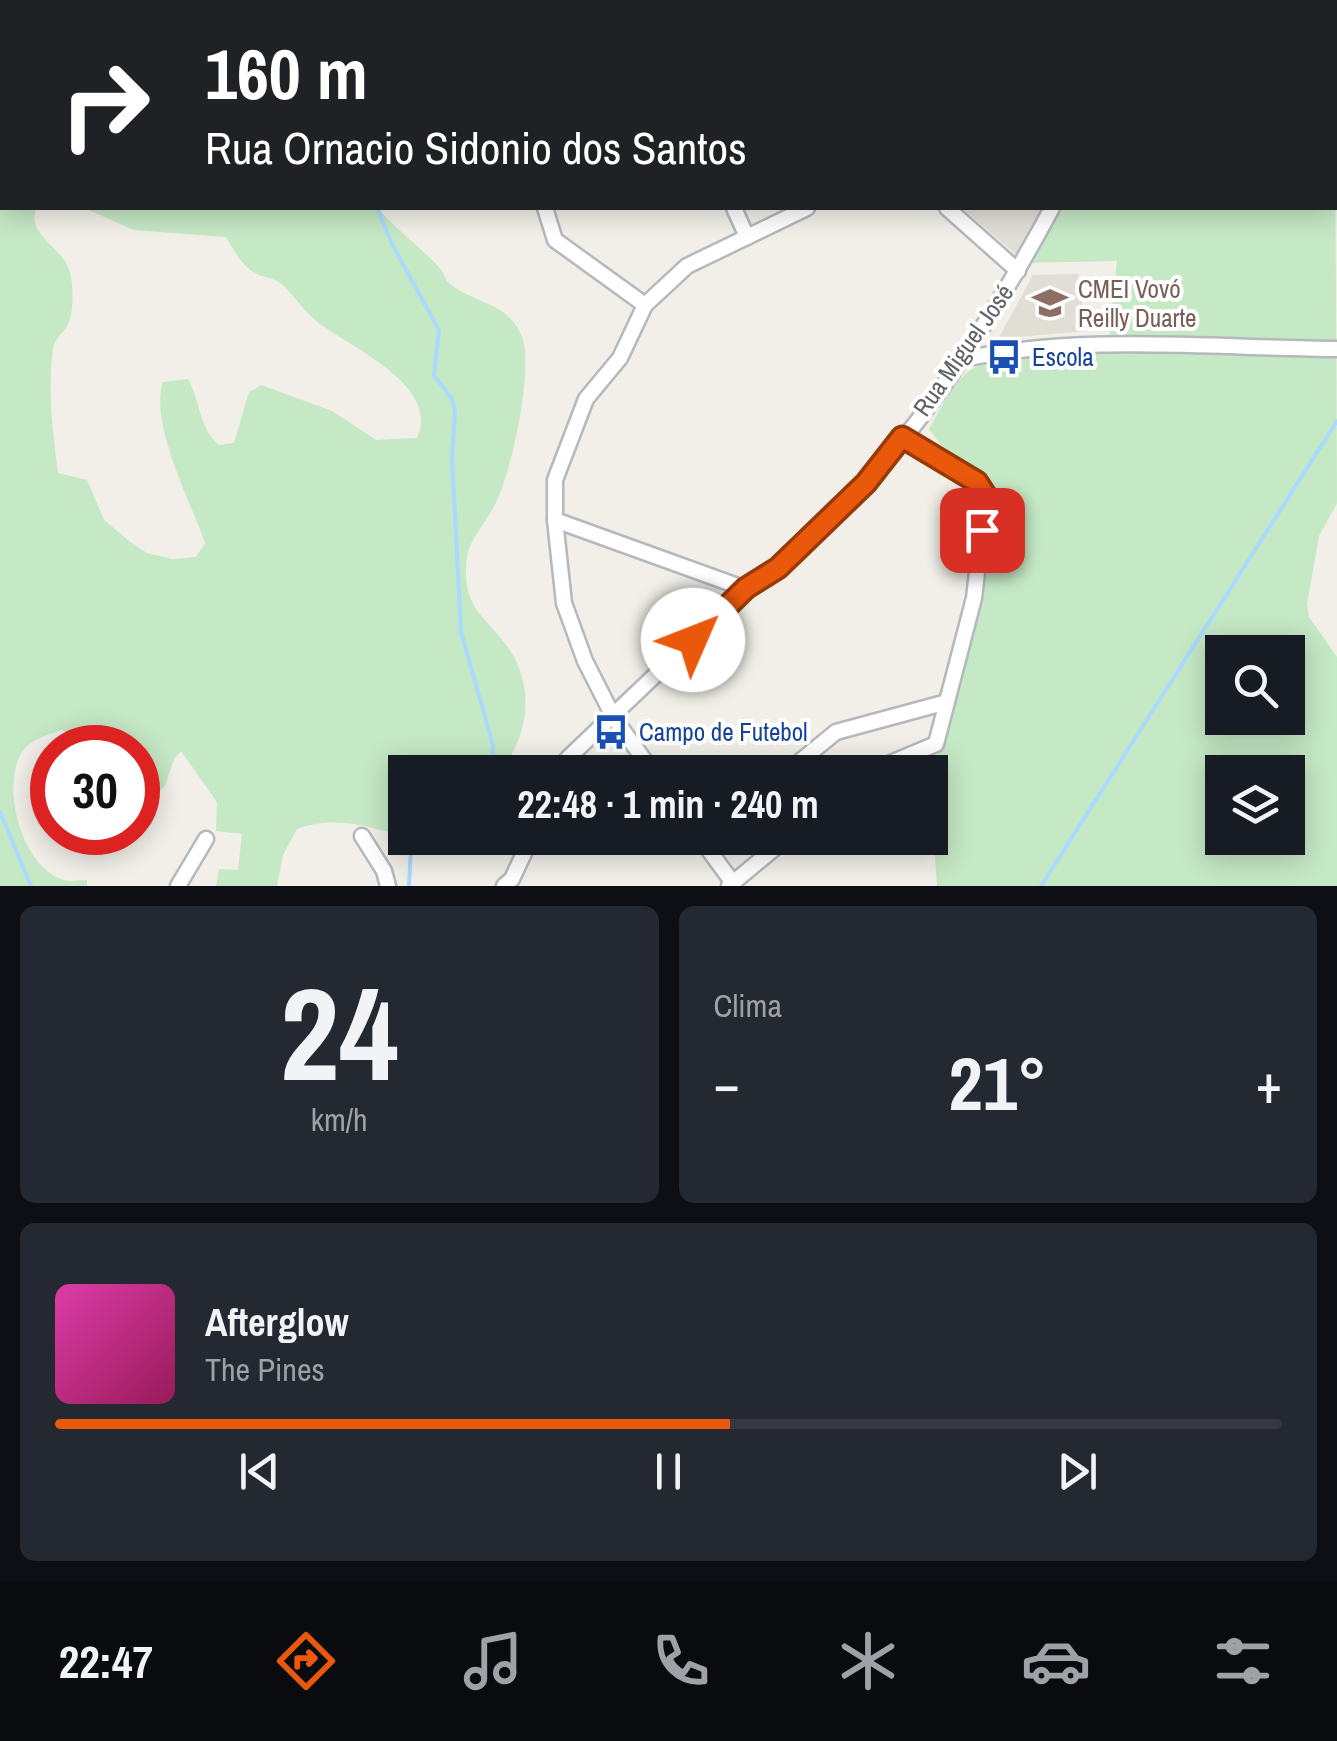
<!DOCTYPE html>
<html lang="pt">
<meta charset="utf-8">
<style>
body{margin:0;font-family:"Archivo Narrow",sans-serif;background:#242831;color:#f1f3f6;height:100vh;display:flex;flex-direction:column;font-size:38px;white-space:nowrap}
*{box-sizing:border-box;margin:0}
p{font-size:32px;color:#9ea1a6}
.icon{flex:none;width:55px;height:55px;fill:none;stroke:currentColor;stroke-width:2;stroke-linecap:round;stroke-linejoin:round}
.map{position:relative;height:886px;overflow:hidden}
.side{display:flex;flex-direction:column;gap:20px;padding:20px;background:#0d0f14;flex:1}
.side>*{flex:none}
.banner{position:absolute;left:0px;top:0px;width:1338px;height:210px;box-shadow:0 5px 25px #0003;background:#202124;color:#fff;overflow:hidden}
.controls{position:absolute;left:1205px;top:635px;display:grid;gap:20px}
.controls a{display:grid;place-items:center;width:100px;height:100px;border-radius:0px;background:#171b24;box-shadow:0 5px 25px #0003;font-size:50px}
.speed{position:absolute;left:30px;top:725px;display:flex;gap:20px;font-size:50px;font-weight:700;text-align:center}
.speed>*{display:grid;place-content:center;width:130px;height:130px;border-radius:50%;background:#171b24;box-shadow:0 5px 25px #0003;line-height:1}
.speed .limit{border:15px solid #d22;background:#fff;color:#111}
.pin{position:absolute;display:grid;place-items:center;width:85px;height:85px;color:#fff;margin:-42px;border-radius:20px;box-shadow:0 5px 15px #0006}
.me{position:absolute;width:110px;margin:-55px;rotate:46deg;stroke-linejoin:round;filter:drop-shadow(0 0 8px #0008)}
.turn{display:flex;align-items:center;gap:35px;height:210px;padding:0 40px;font-size:45px}
.turn .icon{width:130px;height:130px;stroke-width:2.5}
.turn b{display:block;font-size:70px;line-height:85px}
.big{font-size:75px;font-weight:700;line-height:1.1}
.side .widget{flex:1;display:flex;flex-direction:column;justify-content:center;gap:15px;min-width:0;padding:0 35px;border-radius:15px;background:#242831}
.side .dial{align-items:center;gap:0}
.dial b{font-size:130px;line-height:1}
.song{display:flex;align-items:center;gap:30px}
.cover{width:120px;height:120px;border-radius:15px;background:linear-gradient(135deg,hsl(320 70% 55%),hsl(330 70% 35%))}
.played{height:10px;border-radius:5px;background:linear-gradient(90deg,#ea580c 55%,#363941 55%)}
.keys{display:flex;justify-content:space-around;direction:ltr}
.heat{display:flex;justify-content:space-between;align-items:center;font-size:55px;direction:ltr}
.side .tiles{flex:1;display:grid;gap:20px;grid-template-columns:1fr 1fr}
.widget:last-child{grid-column:span 2}
.trip{position:absolute;left:388px;top:755px;width:560px;height:100px;border-radius:0px;background:#171b24;box-shadow:0 5px 25px #0003;font-weight:700;line-height:100px;text-align:center}
.tab-bar{display:flex;height:160px;justify-content:space-around;align-items:center;background:#090b0e;color:#9ea1a6}
.tab-bar .icon{width:70px;height:70px}
.tab-bar .active{color:#ea580c}
.tab-bar b{font-size:45px;color:#f1f3f6}
.map>svg:first-child{display:block}
.education{fill:#e1ded6}
.green{fill:#c5e8c5;fill-rule:evenodd}
.lines{fill:none;stroke-linecap:round;stroke-linejoin:round}
.stream{stroke:#aadaff;stroke-width:4}
.minor-casing{stroke:#b5b8bc;stroke-width:19}
.minor{stroke:#fff;stroke-width:14}
.route-casing{stroke:#983908;stroke-width:25}
.route{stroke:#ea580c;stroke-width:18}
.labels{text-anchor:middle;dominant-baseline:central;stroke-width:8;stroke-linejoin:round;paint-order:stroke}
.education-label{font-size:25px;fill:#785e54;stroke:#fff;text-anchor:start}
.street-label{font-size:25px;fill:#5f6368;stroke:#fff}
.transit-label{font-size:25px;fill:#164399;stroke:#fff;text-anchor:start}
</style>
<div class="map">
<svg width="1337" height="886" viewBox="0 0 1337 886">
<rect width="100%" height="100%" fill="#f1efe8"/>
<g class="education">
<polygon points="962,208 1046,208 1020,258"/>
<polygon points="1078,274 1085,331 998,339 1033,275"/>
</g>
<g class="green">
<path d="M 0,0 L 271,2 L 2,2 L 2,208 L 36,208 C 26,242 70,243 72,285 C 73,296 73,314 68,324 C 64,333 54,338 53,349 C 47,389 53,433 58,473 L 87,480 L 104,520 L 129,541 L 147,553 L 172,559 L 196,557 L 205,543 C 191,502 149,422 163,382 L 188,379 C 201,402 198,427 219,445 L 234,443 L 249,392 L 261,385 L 332,411 L 376,440 L 417,438 C 442,384 346,346 315,320 C 301,309 292,290 277,281 C 270,277 262,277 255,273 C 241,265 234,250 226,237 L 134,230 L 84,208 L 378,208 C 396,230 418,245 438,266 C 443,271 445,280 450,284 C 475,304 509,302 522,337 C 534,368 511,478 493,508 C 481,530 466,542 466,568 C 465,610 485,616 507,646 C 536,686 529,735 500,772 L 405,772 L 405,833 L 399,835 C 363,825 333,816 297,829 L 283,855 L 277,886 L 216,886 L 219,869 L 238,870 L 242,834 L 216,831 L 217,802 L 181,751 L 174,759 L 165,786 L 138,808 L 138,748 L 94,747 L 62,730 C 49,734 30,740 22,752 C 0,787 22,868 64,880 C 70,882 80,880 87,880 L 87,886 L 0,886 Z"/>
<path d="M 1335,101 L 1337,503 L 1319,536 L 1307,604 L 1309,617 L 1337,657 L 1337,886 L 937,886 L 930,783 L 993,544 L 995,509 L 988,477 L 941,445 L 929,429 C 939,413 949,389 963,376 C 991,349 1071,352 1108,351 L 1117,261 L 1018,263 L 1053,208 L 1335,208 ZM 1222,652 L 1288,652 L 1288,718 L 1222,718 ZM 1222,772 L 1288,772 L 1288,838 L 1222,838 Z"/>
</g>
<g class="lines">
<g class="stream">
<polyline points="294,0 294,2"/>
<polyline points="377,208 393,246 439,330 434,375 452,399 455,411 452,457 461,632 493,745 491,772"/>
<polyline points="0,812 31,886"/>
<polyline points="409,886 411,847 417,838"/>
<polyline points="1041,886 1337,421"/>
</g>
<defs>
<g id="minor">
<polyline points="385,0 386,2"/>
<polyline points="694,0 694,2"/>
<polyline points="545,208 555,240 645,305"/>
<polyline points="734,208 747,237"/>
<polyline points="947,208 1018,271"/>
<path d="M 964,359 C 1082,334 1216,348 1337,349"/>
<polyline points="555,520 746,589"/>
<path d="M 558,772 L 568,758 L 746,589 C 873,509 982,338 1052,208"/>
<polyline points="653,772 614,718 585,661 564,603 555,520 555,480 586,399 620,358 645,305 687,266 807,208"/>
<polyline points="787,772 836,732 947,702"/>
<polyline points="869,772 936,744 974,598 986,496 977,482 902,437"/>
<polyline points="362,836 384,871 388,886"/>
<polyline points="700,838 733,883"/>
<polyline points="178,886 206,839"/>
<polyline points="504,886 512,879 531,838"/>
<polyline points="729,886 787,838"/>
</g>
</defs>
<use href="#minor" class="minor-casing"/>
<use href="#minor" class="minor"/>
</g>
<g class="lines">
<defs>
<polyline id="route" points="693,640 746,588 778,568 866,483 902,437 977,482 986,496 982,530"/>
</defs>
<use href="#route" class="route-casing"/>
<use href="#route" class="route"/>
</g>
<defs>
<symbol id="school-bare" viewBox="-9 -9 18 18"><path d="M0-5L7-2L0 1L-7-2ZM-4 1L0 2.5L4 1V4Q0 6-4 4Z" fill="#8d6e63" stroke="#fff" stroke-width="2.5" paint-order="stroke"/></symbol>
<symbol id="bus-bare" viewBox="-9 -9 18 18"><path d="M-5-6H5V4H4V6H2V4H-2V6H-4V4H-5ZM-3.5-4V0h7V-4ZM-3.5 1.2v1.5H-2V1.2ZM2 1.2v1.5H3.5V1.2Z" fill="#1a4fb4" stroke="#fff" stroke-width="2.5" paint-order="stroke"/></symbol>
</defs>
<g fill-rule="evenodd">
<use href="#school-bare" x="1025" y="278" width="50" height="50"/>
<use href="#bus-bare" x="979" y="332" width="50" height="50"/>
<use href="#bus-bare" x="586" y="707" width="50" height="50"/>
</g>
<g class="labels">
<g class="education-label">
<text x="1078" y="289">CMEI Vovó<tspan x="1078" dy="29">Reilly Duarte</tspan></text>
</g>
<g class="street-label">
<text transform="translate(963 350) rotate(-55)">Rua Miguel José</text>
</g>
<g class="transit-label">
<text x="1032" y="357">Escola</text>
<text x="639" y="732">Campo de Futebol</text>
</g>
</g>
</svg>
<div class="controls">
<a><svg class="icon" aria-label="search" viewBox="0 0 24 24"><circle cx="10" cy="10" r="6"/><path d="M15 15l6 6"/></svg></a>
<a><svg class="icon" aria-label="layers" viewBox="0 0 24 24"><path d="M12 4l9 5-9 5-9-5zM3 14l9 5 9-5"/></svg></a>
</div>
<div class="speed"><div class="limit">30</div></div>
<div class="pin" style="left:982px;top:530px;background:#d93025"><svg class="icon" aria-label="arrive" viewBox="0 0 24 24"><path d="M6 21V4h12l-3 4 3 4H6"/></svg></div>
<svg class="me" style="left:693px;top:640px" viewBox="-20 -20 40 40"><circle r="19" fill="#fff"/><path d="M0-13L10 11 0 6-10 11z" fill="#ea580c"/></svg>
<div class="trip">22:48 · 1 min · 240 m</div>
<div class="banner">
<div class="turn"><svg class="icon" aria-label="right" viewBox="0 0 24 24"><path d="M7 20v-9h11M14 6l5 5-5 5"/></svg><div><b>160 m</b>Rua Ornacio Sidonio dos Santos</div></div>
</div>
</div>
<section class="side">
<div class="tiles">
<div class="widget dial"><b>24</b><p>km/h</p></div>
<div class="widget"><p>Clima</p>
<div class="heat"><a>−</a><b class="big">21°</b><a>+</a></div>
</div>
<div class="widget">
<div class="song"><i class="cover"></i><div><b>Afterglow</b><p>The Pines</p></div></div>
<div class="played"></div>
<div class="keys"><svg class="icon" aria-label="previous" viewBox="0 0 24 24"><path d="M18 5L8 12l10 7zM5 5v14"/></svg><svg class="icon" aria-label="pause" viewBox="0 0 24 24"><path d="M8 5v14M16 5v14"/></svg><svg class="icon" aria-label="next" viewBox="0 0 24 24"><path d="M6 5l10 7-10 7zM19 5v14"/></svg></div>
</div>
</div>
</section>
<nav class="tab-bar">
<b>22:47</b>
<svg class="icon active" aria-label="directions" viewBox="0 0 24 24"><path d="M12 3l9 9-9 9-9-9zM9 14v-3h6M13 9l2 2-2 2"/></svg>
<svg class="icon" aria-label="music" viewBox="0 0 24 24"><path d="M9 18V5l10-2v13"/><circle cx="6" cy="18" r="3"/><circle cx="16" cy="16" r="3"/></svg>
<svg class="icon" aria-label="phone" viewBox="0 0 24 24"><path d="M5 4h4l2 5-3 2q2 4 5 5l2-3 5 2v4C11 20 4 13 5 4z"/></svg>
<svg class="icon" aria-label="climate" viewBox="0 0 24 24"><path d="M12 3v18M4 7l16 10M4 17L20 7"/></svg>
<svg class="icon" aria-label="car" viewBox="0 0 24 24"><path d="M5 17H2v-5l4-1 3-4h7l3 4 3 1v5h-3M9 17h6M6 11h13"/><circle cx="7" cy="17" r="2"/><circle cx="17" cy="17" r="2"/></svg>
<svg class="icon" aria-label="filters" viewBox="0 0 24 24"><path d="M4 7h16M4 17h16"/><circle cx="9" cy="7" r="2"/><circle cx="15" cy="17" r="2"/></svg>
</nav>
